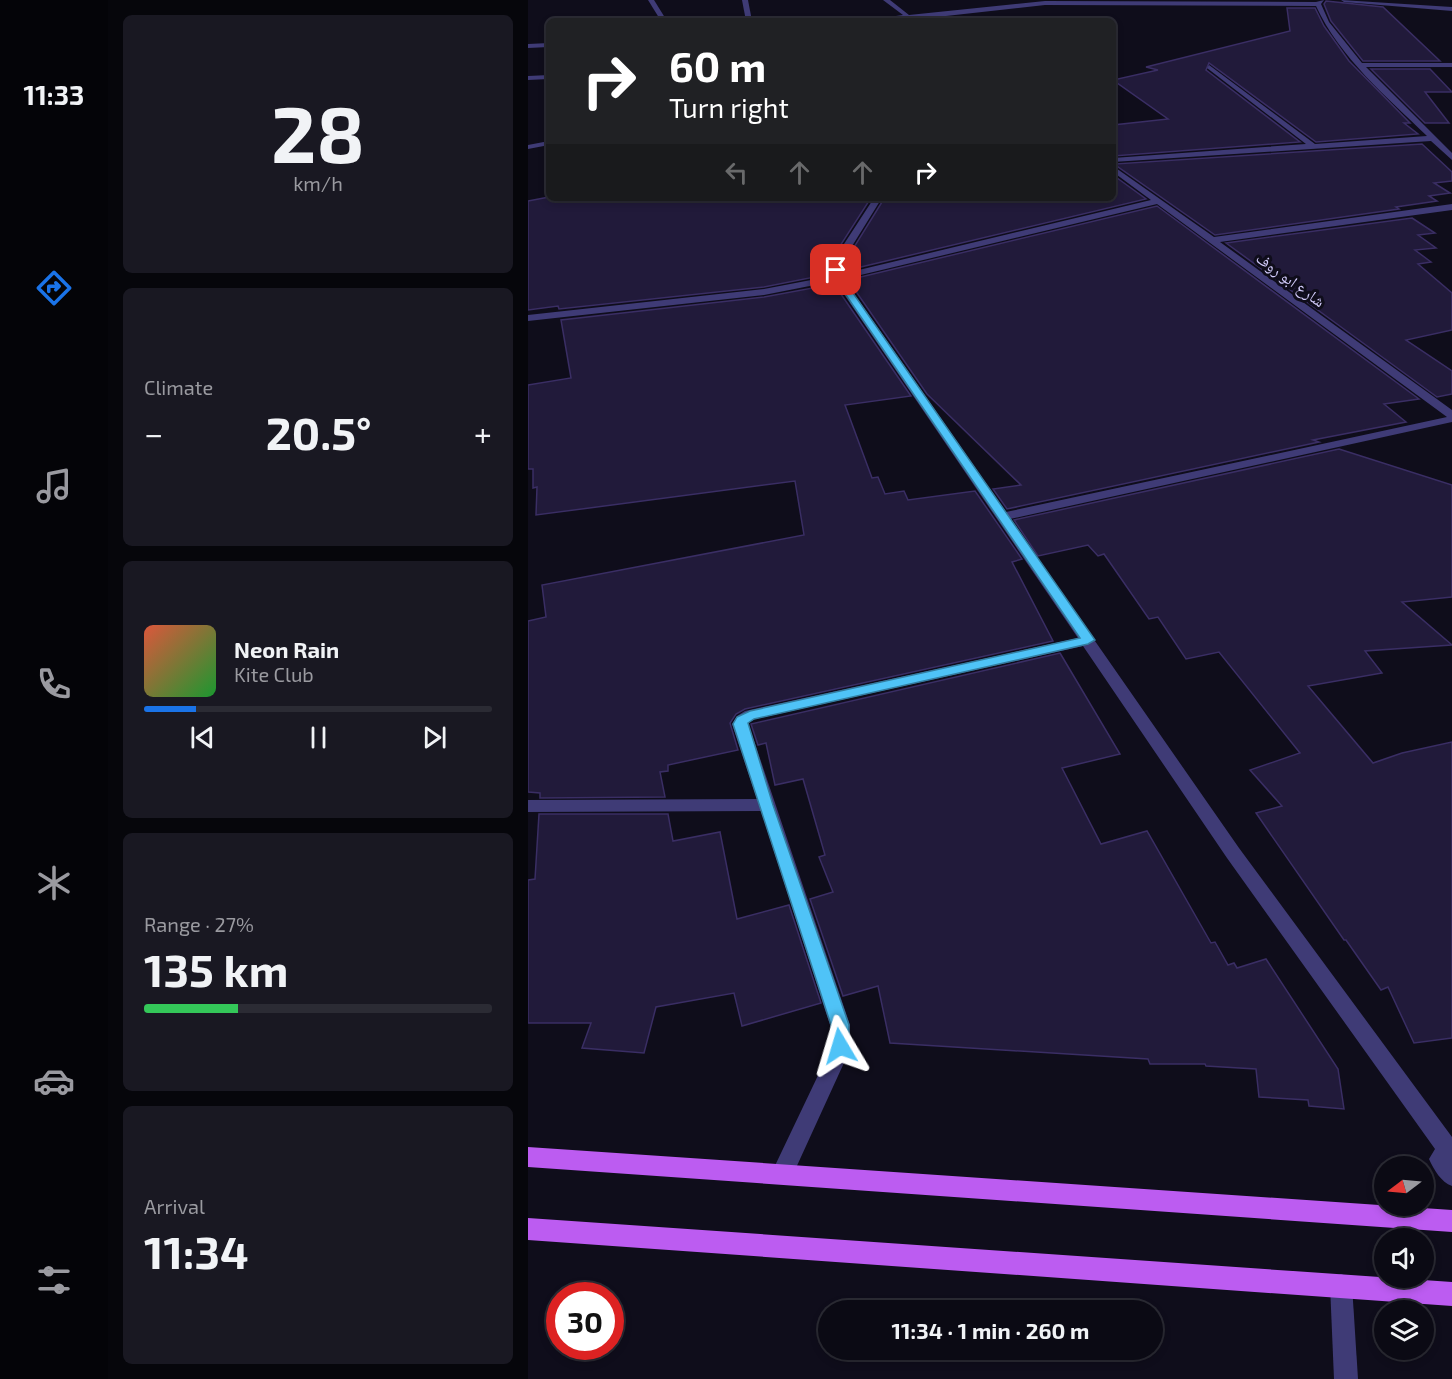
<!DOCTYPE html>
<meta charset="utf-8">
<style>
body{margin:0;font-family:"Exo 2","Noto Naskh Arabic",sans-serif;background:#191822;color:#f1f3f6;height:100vh;display:flex;flex-direction:column;font-size:22px;white-space:nowrap}
*{box-sizing:border-box;margin:0}
p{font-size:20px;color:#9a9aa0}
.icon{flex:none;width:33px;height:33px;fill:none;stroke:currentColor;stroke-width:2;stroke-linecap:round;stroke-linejoin:round}
.map{position:relative;flex:1;overflow:hidden}
.details{display:flex;flex-direction:column;gap:15px;padding:15px;background:#06060b;width:420px}
.details>*{flex:none}
.banner{position:absolute;left:18px;top:18px;width:570px;height:183px;border-radius:9px;box-shadow:0 3px 9px #0003,0 0 0 2px #2b2b34;background:#202124;color:#fff;overflow:hidden}
.needle{width:39px;rotate:254deg}
.controls{position:absolute;left:846px;top:1156px;display:grid;gap:12px}
.controls a{display:grid;place-items:center;width:60px;height:60px;border-radius:50%;background:#0b0a14;box-shadow:0 3px 9px #0003,0 0 0 2px #2b2b34;font-size:30px}
.speed{position:absolute;left:18px;top:1282px;display:flex;gap:12px;font-size:30px;font-weight:700;text-align:center}
.speed>*{display:grid;place-content:center;width:78px;height:78px;border-radius:50%;background:#0b0a14;box-shadow:0 3px 9px #0003,0 0 0 2px #2b2b34;line-height:1}
.speed .limit{border:9px solid #d22;background:#fff;color:#111}
.pin{position:absolute;display:grid;place-items:center;width:51px;height:51px;color:#fff;margin:-26px;border-radius:12px;box-shadow:0 3px 9px #0006}
.me{position:absolute;width:66px;margin:-33px;rotate:353deg;stroke-linejoin:round;filter:drop-shadow(0 0 4px #0008)}
.turn{display:flex;align-items:center;gap:21px;height:126px;padding:0 24px;font-size:27px}
.turn .icon{width:78px;height:78px;stroke-width:2.5}
.turn b{display:block;font-size:42px;line-height:51px}
.lanes{display:flex;align-items:center;height:57px;padding:0 24px;background:#0003;justify-content:center;gap:30px;direction:ltr}
.lanes .off{opacity:.35}
.big{font-size:45px;font-weight:700;line-height:1.1}
.details .tile{flex:1;display:flex;flex-direction:column;justify-content:center;gap:9px;min-width:0;padding:0 21px;border-radius:9px;background:#191822}
.details .dial{align-items:center;gap:0}
.dial b{font-size:78px;line-height:1}
.song{display:flex;align-items:center;gap:18px}
.cover{width:72px;height:72px;border-radius:9px;background:linear-gradient(135deg,hsl(10 70% 55%),hsl(130 70% 35%))}
.played{height:6px;border-radius:3px;background:linear-gradient(90deg,#1a73e8 15%,#2b2b34 15%)}
.keys{display:flex;justify-content:space-around;direction:ltr}
.heat{display:flex;justify-content:space-between;align-items:center;font-size:33px;direction:ltr}
.charge{height:9px;border-radius:4px;background:linear-gradient(90deg,#34c759 27%,#2b2b34 0)}
.trip{position:absolute;left:290px;top:1300px;width:345px;height:60px;border-radius:30px;background:#0b0a14;box-shadow:0 3px 9px #0003,0 0 0 2px #2b2b34;font-weight:700;line-height:60px;text-align:center}
main{display:flex;flex:1;min-height:0}
.dock{display:flex;flex-direction:column;width:108px;justify-content:space-around;align-items:center;background:#040408;color:#9a9aa0}
.dock .icon{width:42px;height:42px}
.dock .on{color:#1a73e8}
.dock b{font-size:27px;color:#f1f3f6}
.map>svg:first-child{display:block}
.building{fill:#211a3a;stroke:#3a2e64;stroke-width:1.5}
.lines{fill:none;stroke-linecap:round;stroke-linejoin:round}
.minor{fill:#3f3b76;fill-rule:evenodd}
.major{fill:#bc5cf1;fill-rule:evenodd}
.route{fill:#4fc3f7;stroke:#337fa1;stroke-width:1.5}
.labels{text-anchor:middle;dominant-baseline:central;stroke-width:6;stroke-linejoin:round;paint-order:stroke}
.far-street-label{font-size:16px;fill:#d2cbfb;stroke:#0f0d1b}
</style>
<main>
<nav class="dock">
<b>11:33</b>
<svg class="icon on" aria-label="directions" viewBox="0 0 24 24"><path d="M12 3l9 9-9 9-9-9zM9 14v-3h6M13 9l2 2-2 2"/></svg>
<svg class="icon" aria-label="music" viewBox="0 0 24 24"><path d="M9 18V5l10-2v13"/><circle cx="6" cy="18" r="3"/><circle cx="16" cy="16" r="3"/></svg>
<svg class="icon" aria-label="phone" viewBox="0 0 24 24"><path d="M5 4h4l2 5-3 2q2 4 5 5l2-3 5 2v4C11 20 4 13 5 4z"/></svg>
<svg class="icon" aria-label="climate" viewBox="0 0 24 24"><path d="M12 3v18M4 7l16 10M4 17L20 7"/></svg>
<svg class="icon" aria-label="car" viewBox="0 0 24 24"><path d="M5 17H2v-5l4-1 3-4h7l3 4 3 1v5h-3M9 17h6M6 11h13"/><circle cx="7" cy="17" r="2"/><circle cx="17" cy="17" r="2"/></svg>
<svg class="icon" aria-label="filters" viewBox="0 0 24 24"><path d="M4 7h16M4 17h16"/><circle cx="9" cy="7" r="2"/><circle cx="15" cy="17" r="2"/></svg>
</nav>
<section class="details">
<div class="tile dial"><b>28</b><p>km/h</p></div>
<div class="tile"><p>Climate</p>
<div class="heat"><a>−</a><b class="big">20.5°</b><a>+</a></div>
</div>
<div class="tile">
<div class="song"><i class="cover"></i><div><b>Neon Rain</b><p>Kite Club</p></div></div>
<div class="played"></div>
<div class="keys"><svg class="icon" aria-label="previous" viewBox="0 0 24 24"><path d="M18 5L8 12l10 7zM5 5v14"/></svg><svg class="icon" aria-label="pause" viewBox="0 0 24 24"><path d="M8 5v14M16 5v14"/></svg><svg class="icon" aria-label="next" viewBox="0 0 24 24"><path d="M6 5l10 7-10 7zM19 5v14"/></svg></div>
</div>
<div class="tile"><p>Range · 27%</p><b class="big">135 km</b><div class="charge"></div></div>
<div class="tile"><p>Arrival</p><b class="big">11:34</b></div>
</section>
<div class="map">
<svg width="924" height="1379" viewBox="0 0 924 1379">
<rect width="100%" height="100%" fill="#0f0d1b"/>
<g class="building">
<polygon points="798,1 855,7 912,61 835,61 803,21 796,4"/>
<polygon points="759,8 787,8 796,26 821,61 882,123 876,123 890,134 788,142 681,63 678,70 772,142 585,156 585,125 640,119 585,80 630,70 618,67 762,31"/>
<polygon points="843,69 902,69 924,92 897,92 921,123 897,123"/>
<polygon points="894,144 924,172 924,181 906,183 922,193 901,196 909,201 868,207 871,209 687,235 586,164"/>
<polygon points="585,175 618,199 316,271 315,265 354,202 353,198 585,198"/>
<polygon points="21,197 340,198 341,201 301,263 302,274 236,287 31,309 30,306 0,310 0,201"/>
<polygon points="629,206 891,399 856,404 878,422 785,440 791,442 479,509 465,489 493,485 399,394 320,280"/>
<polygon points="884,218 907,233 890,235 908,248 887,250 903,262 890,264 924,293 924,330 878,340 924,371 924,394 909,397 698,243"/>
<polygon points="306,284 383,396 317,405 344,478 350,477 357,494 376,491 380,500 447,491 494,559 484,562 525,641 217,709 208,714 202,723 210,750 140,765 140,771 132,772 137,797 12,798 12,793 0,792 0,621 18,617 14,585 276,535 267,481 8,515 9,487 5,488 5,469 0,469 0,385 43,378 33,320 236,297"/>
<polygon points="811,449 924,485 924,597 874,602 924,645 837,651 854,673 780,686 845,763 874,753 924,742 924,1038 886,1043 860,987 853,990 818,940 816,940 728,813 754,806 722,770 772,753 691,652 658,659 630,617 621,619 576,554 570,556 560,545 510,556 486,520"/>
<polygon points="532,653 592,754 534,768 573,844 619,831 683,943 687,942 700,965 706,963 709,968 738,959 810,1069 816,1109 781,1106 780,1100 731,1097 728,1069 678,1066 677,1064 622,1064 620,1059 362,1043 350,986 315,996 282,899 305,892 291,857 297,855 275,779 247,785 238,743 230,745 223,724"/>
<polygon points="11,814 140,814 145,841 192,832 209,919 261,905 293,1003 214,1026 206,993 128,1007 116,1053 54,1048 63,1023 0,1023 0,880 7,879"/>
</g>
<g class="lines">
<g class="minor">
<polygon points="120,0 126,0 139,21 133,21"/>
<polygon points="214,0 220,0 224,21 218,21"/>
<path d="M 355,0 L 362,0 L 381,15 L 517,1 L 788,2 L 796,0 L 793,4 L 801,22 L 834,63 L 924,63 L 924,67 L 838,67 L 924,153 L 924,160 L 903,141 L 585,162 L 585,158 L 778,144 L 679,68 L 681,65 L 787,144 L 899,136 C 859,97 812,58 788,6 L 517,5 L 382,20 L 332,21 L 375,15 Z"/>
<polygon points="813,0 924,7 924,11 816,2"/>
<polygon points="21,43 21,47 0,48 0,44"/>
<polygon points="21,75 21,79 0,80 0,76"/>
<polygon points="21,141 21,145 0,149 0,145"/>
<path d="M 585,166 L 686,237 L 924,204 L 924,210 L 692,242 L 924,410 L 924,422 L 482,519 L 711,848 L 924,1137 L 924,1186 C 913,1182 906,1170 901,1159 L 907,1149 L 699,858 L 555,646 L 227,719 L 220,723 L 322,1025 L 322,1046 L 315,1065 L 262,1181 L 254,1184 L 246,1181 L 243,1174 L 295,1065 L 302,1046 L 302,1025 L 233,811 L 0,812 L 0,800 L 229,799 L 204,724 L 209,716 L 217,711 L 550,638 L 307,281 L 236,295 L 0,321 L 0,315 L 236,289 L 304,276 L 303,264 L 344,201 L 342,198 L 350,198 L 352,201 L 313,264 L 314,274 L 623,200 L 585,172 ZM 629,204 L 919,417 L 478,512 L 316,279 Z"/>
<polygon points="813,1274 821,1277 824,1285 830,1379 806,1379 802,1285 805,1277"/>
</g>
<g class="major">
<polygon points="0,1147 924,1210 924,1232 0,1167"/>
<polygon points="0,1218 924,1282 924,1306 0,1240"/>
</g>
</g>
<polygon class="route" points="304,268 311,268 313,276 567,640 560,644 226,719 220,723 245,805 321,1025 321,1046 319,1052 312,1054 306,1052 303,1046 303,1025 205,724 209,717 222,711 552,638 305,276"/>
<g class="labels">
<g class="far-street-label">
<text transform="translate(763 279) rotate(36)">شارع ابو روف</text>
</g>
</g>
</svg>
<div class="controls">
<a><svg class="needle" viewBox="-14 -14 28 28"><path d="M0-13l5 13h-10z" fill="#e53935"/><path d="M0 13l5-13h-10z" fill="#9a9aa0"/></svg></a>
<a><svg class="icon" aria-label="sound" viewBox="0 0 24 24"><path d="M4 9h4l5-4v14l-5-4H4zM17 9q2 3 0 6"/></svg></a>
<a><svg class="icon" aria-label="layers" viewBox="0 0 24 24"><path d="M12 4l9 5-9 5-9-5zM3 14l9 5 9-5"/></svg></a>
</div>
<div class="speed"><div class="limit">30</div></div>
<div class="pin" style="left:308px;top:270px;background:#d93025"><svg class="icon" aria-label="arrive" viewBox="0 0 24 24"><path d="M6 21V4h12l-3 4 3 4H6"/></svg></div>
<svg class="me" style="left:312px;top:1046px" viewBox="-20 -20 40 40"><path d="M0-17L14 15 0 8-14 15z" fill="#4fc3f7" stroke="#fff" stroke-width="4"/></svg>
<div class="trip">11:34 · 1 min · 260 m</div>
<div class="banner">
<div class="turn"><svg class="icon" aria-label="right" viewBox="0 0 24 24"><path d="M7 20v-9h11M14 6l5 5-5 5"/></svg><div><b>60 m</b>Turn right</div></div>
<div class="lanes"><svg class="icon off" aria-label="left" viewBox="0 0 24 24"><path d="M17 20v-9H6M10 6l-5 5 5 5"/></svg><svg class="icon off" aria-label="ahead" viewBox="0 0 24 24"><path d="M12 20V5M6 11l6-6 6 6"/></svg><svg class="icon off" aria-label="ahead" viewBox="0 0 24 24"><path d="M12 20V5M6 11l6-6 6 6"/></svg><svg class="icon" aria-label="right" viewBox="0 0 24 24"><path d="M7 20v-9h11M14 6l5 5-5 5"/></svg></div>
</div>
</div>
</main>
